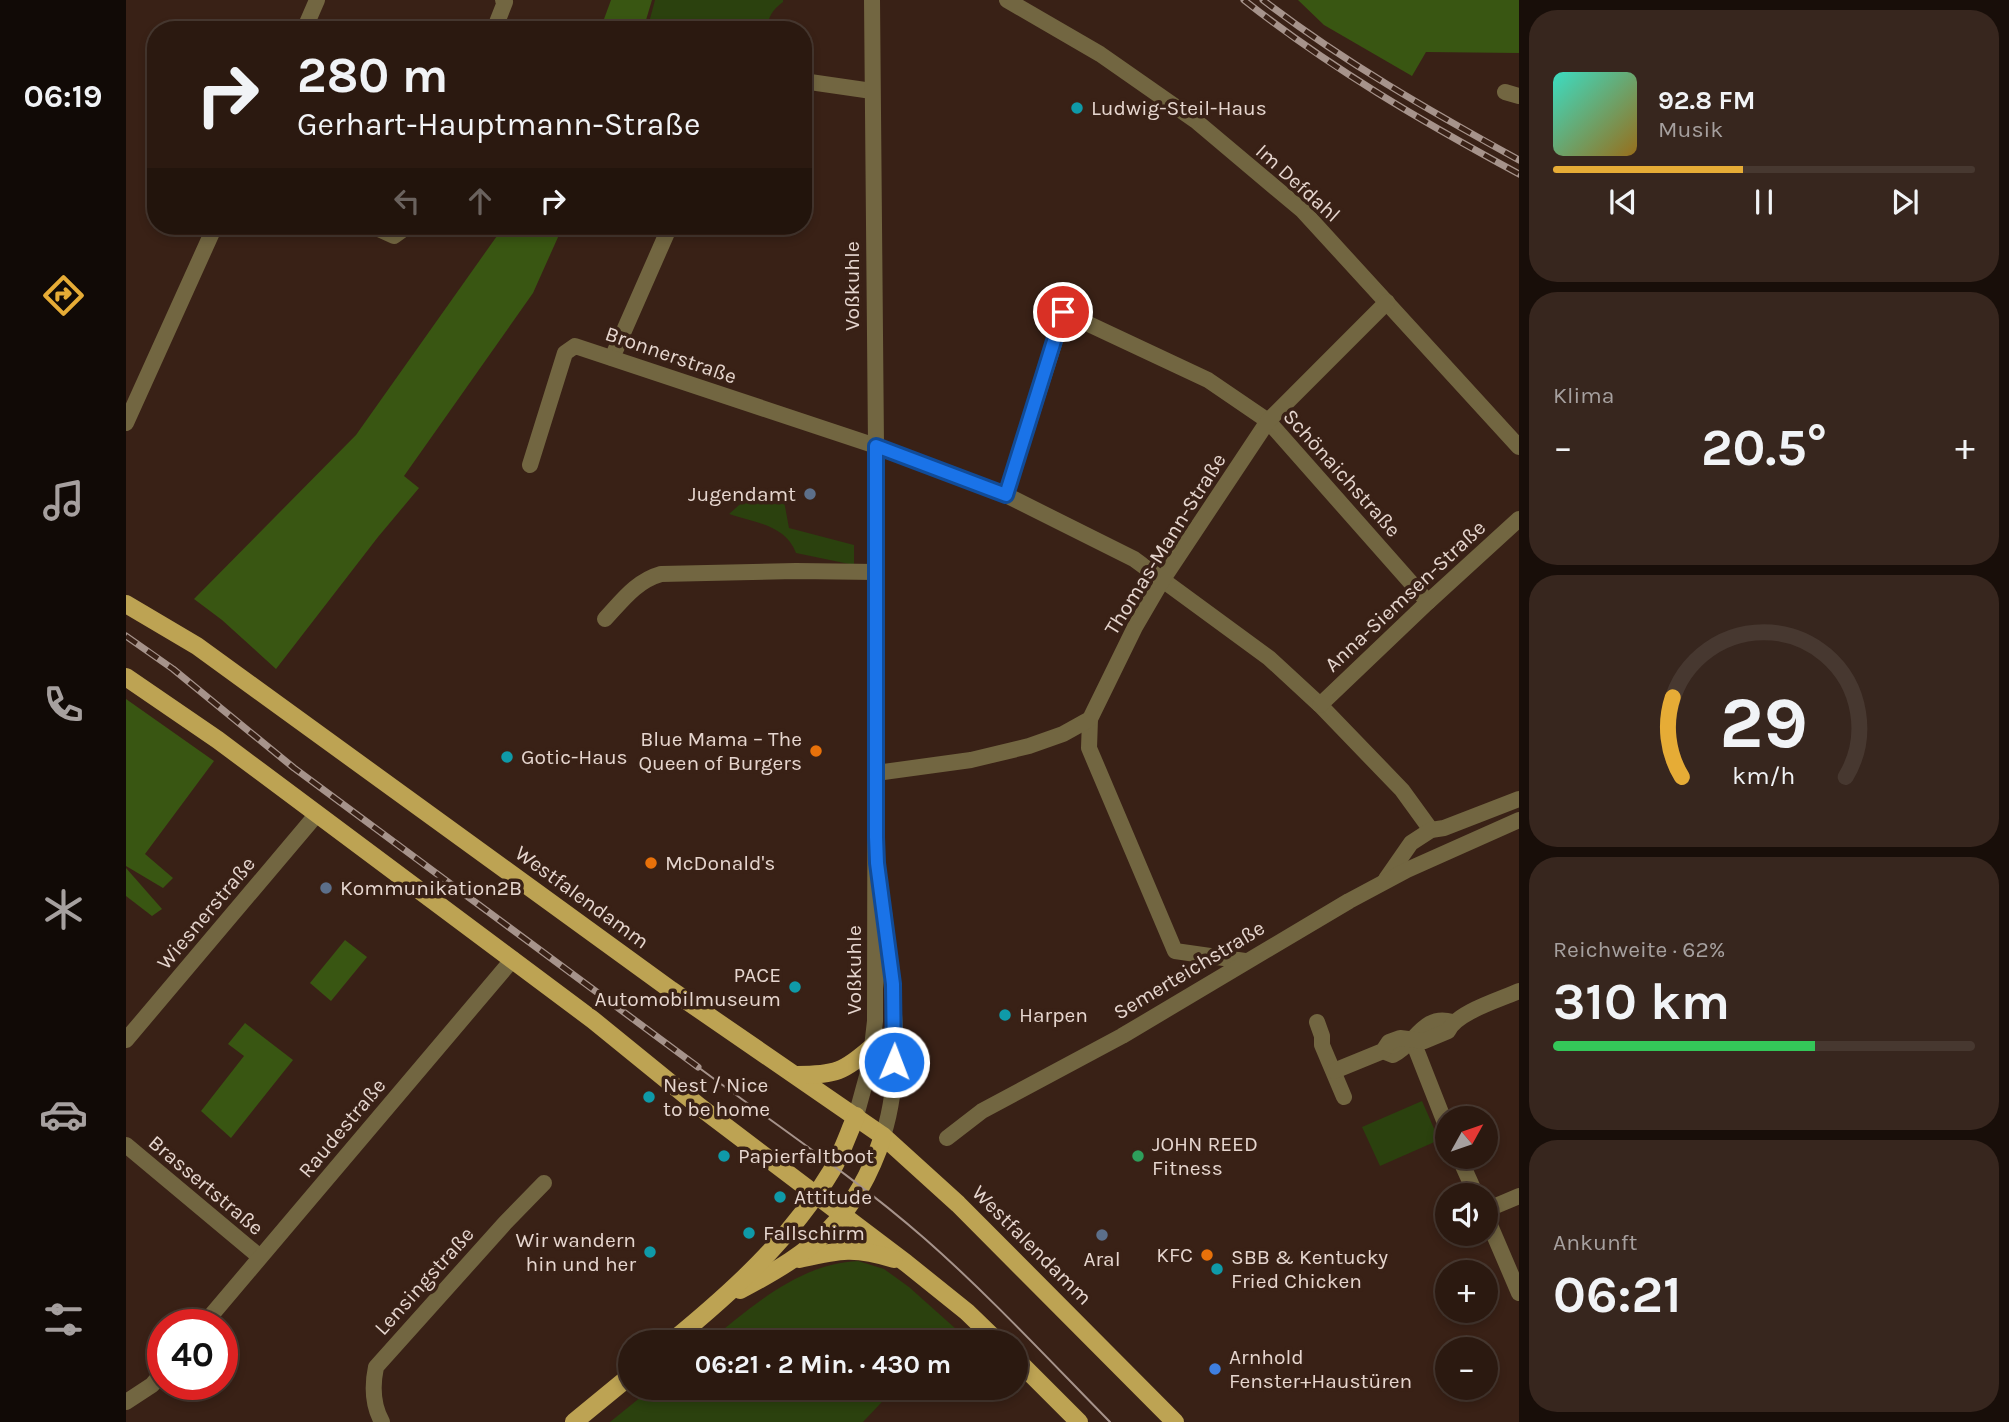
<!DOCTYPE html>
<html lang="de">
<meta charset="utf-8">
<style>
body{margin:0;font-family:Karla,sans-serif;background:#37261e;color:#f1f3f6;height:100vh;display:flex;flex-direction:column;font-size:26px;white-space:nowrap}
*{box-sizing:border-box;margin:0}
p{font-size:23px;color:#a6a09f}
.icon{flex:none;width:38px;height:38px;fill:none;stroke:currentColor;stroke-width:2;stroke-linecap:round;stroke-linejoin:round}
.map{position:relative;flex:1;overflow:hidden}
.side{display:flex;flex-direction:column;gap:10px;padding:10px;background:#180e09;width:490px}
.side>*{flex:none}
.guide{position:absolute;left:21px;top:21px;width:665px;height:214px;border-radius:28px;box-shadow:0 4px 10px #0003,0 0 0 2px #473830;background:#2b1910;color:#f1f3f6;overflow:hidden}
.needle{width:46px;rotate:50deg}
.tools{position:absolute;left:1309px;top:1106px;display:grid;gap:14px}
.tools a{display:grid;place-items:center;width:63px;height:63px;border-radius:50%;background:#2b1910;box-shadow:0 4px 10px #0003,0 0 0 2px #473830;font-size:35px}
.speed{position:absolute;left:21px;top:1309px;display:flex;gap:14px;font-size:35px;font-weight:700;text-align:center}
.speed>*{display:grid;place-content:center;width:91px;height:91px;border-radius:50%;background:#2b1910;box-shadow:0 4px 10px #0003,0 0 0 2px #473830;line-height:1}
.speed .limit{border:10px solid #d22;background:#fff;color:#111}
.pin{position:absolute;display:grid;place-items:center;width:60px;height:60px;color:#fff;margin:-30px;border:4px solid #fff;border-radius:50%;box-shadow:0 2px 7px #0007}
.me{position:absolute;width:77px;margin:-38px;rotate:1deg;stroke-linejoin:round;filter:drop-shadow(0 0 5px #0008)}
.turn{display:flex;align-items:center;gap:24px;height:147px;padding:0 35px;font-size:32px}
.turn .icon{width:91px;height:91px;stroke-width:2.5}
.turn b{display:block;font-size:49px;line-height:60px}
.lanes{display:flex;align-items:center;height:66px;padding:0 35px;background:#0003;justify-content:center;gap:35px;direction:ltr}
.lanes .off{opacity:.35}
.big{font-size:52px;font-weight:700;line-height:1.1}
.side .card{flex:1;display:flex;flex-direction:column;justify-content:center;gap:10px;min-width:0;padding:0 24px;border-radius:28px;background:#37261e}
.side .dial{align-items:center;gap:0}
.dial svg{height:182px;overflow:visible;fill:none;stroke:#473830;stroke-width:7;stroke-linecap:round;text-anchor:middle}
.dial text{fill:#f1f3f6;stroke:none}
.song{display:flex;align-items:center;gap:21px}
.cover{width:84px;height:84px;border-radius:10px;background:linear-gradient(135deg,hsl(170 70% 55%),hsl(40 70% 35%))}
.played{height:7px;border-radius:4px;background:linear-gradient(90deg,#e6ac36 45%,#473830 45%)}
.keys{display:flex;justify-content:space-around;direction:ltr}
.heat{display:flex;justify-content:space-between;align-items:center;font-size:38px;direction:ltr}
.charge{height:10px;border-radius:5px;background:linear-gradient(90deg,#34c759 62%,#473830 0)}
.trip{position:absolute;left:492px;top:1330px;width:410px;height:70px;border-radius:35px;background:#2b1910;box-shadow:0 4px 10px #0003,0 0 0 2px #473830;font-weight:700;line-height:70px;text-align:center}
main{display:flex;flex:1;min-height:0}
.tab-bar{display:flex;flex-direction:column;width:126px;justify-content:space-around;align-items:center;background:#110a06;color:#a6a09f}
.tab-bar .icon{width:49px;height:49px}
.tab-bar .on{color:#e6ac36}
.tab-bar b{font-size:32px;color:#f1f3f6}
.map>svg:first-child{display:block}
.green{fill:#2b410e}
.forest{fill:#395612}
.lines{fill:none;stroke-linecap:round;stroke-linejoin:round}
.minor{stroke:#726641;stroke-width:16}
.major{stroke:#bda353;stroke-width:18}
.tram{stroke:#a6938b;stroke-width:2}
.rail-casing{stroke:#a6938b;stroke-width:7}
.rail{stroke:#392116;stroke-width:4.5;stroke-dasharray:13;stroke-linecap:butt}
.route-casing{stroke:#114b97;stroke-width:18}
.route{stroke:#1a73e8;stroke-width:12}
.culture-dot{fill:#0f9aa8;stroke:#392116;stroke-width:2.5}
.service-dot{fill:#5c6f8a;stroke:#392116;stroke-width:2.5}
.food-dot{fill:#e8710a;stroke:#392116;stroke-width:2.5}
.leisure-dot{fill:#2e9e5b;stroke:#392116;stroke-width:2.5}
.shop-dot{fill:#3f7fe0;stroke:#392116;stroke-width:2.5}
.labels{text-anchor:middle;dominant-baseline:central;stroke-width:7;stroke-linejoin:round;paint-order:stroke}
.poi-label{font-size:21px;fill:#e6d6cf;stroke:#392116;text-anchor:start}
.street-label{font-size:21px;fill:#e6d6cf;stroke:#392116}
</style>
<main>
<nav class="tab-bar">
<b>06:19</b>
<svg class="icon on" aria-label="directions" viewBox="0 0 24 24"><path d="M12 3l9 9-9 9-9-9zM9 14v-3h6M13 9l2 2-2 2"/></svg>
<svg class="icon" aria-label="music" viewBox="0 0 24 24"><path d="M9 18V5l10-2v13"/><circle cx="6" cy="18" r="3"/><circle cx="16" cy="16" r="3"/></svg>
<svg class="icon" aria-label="phone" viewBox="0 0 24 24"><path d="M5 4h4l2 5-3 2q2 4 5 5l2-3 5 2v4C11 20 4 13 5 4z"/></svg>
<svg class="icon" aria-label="climate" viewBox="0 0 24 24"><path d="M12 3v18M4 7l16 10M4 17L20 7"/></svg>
<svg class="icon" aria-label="car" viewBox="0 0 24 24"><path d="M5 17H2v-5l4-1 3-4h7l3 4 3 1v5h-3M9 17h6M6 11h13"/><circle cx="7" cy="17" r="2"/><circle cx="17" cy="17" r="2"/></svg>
<svg class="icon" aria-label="filters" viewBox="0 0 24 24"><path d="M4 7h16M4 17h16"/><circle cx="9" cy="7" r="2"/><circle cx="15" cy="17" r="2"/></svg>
</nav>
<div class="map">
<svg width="1393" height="1422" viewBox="0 0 1393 1422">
<rect width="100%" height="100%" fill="#392116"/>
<g class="green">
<path d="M 529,0 L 657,0 L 657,2 C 646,10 643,16 640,30 L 521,30 Z"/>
<path d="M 629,491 L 658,501 L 663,528 L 728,545 L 728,565 L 670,553 C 659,525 630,523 603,514 Z"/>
<polygon points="1296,1101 1313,1140 1254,1166 1236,1127"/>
<path d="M 732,1261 L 758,1269 L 783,1287 L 830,1329 L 816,1342 L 582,1342 C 627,1306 672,1264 732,1261 Z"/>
<polygon points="526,1388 769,1388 737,1422 484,1422"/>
</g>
<g class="forest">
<polygon points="485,0 526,0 517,30 474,30"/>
<polygon points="1172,0 1393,0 1393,53 1300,52 1286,76 1198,25"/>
<polygon points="378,226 437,226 407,293 278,476 293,488 252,537 150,669 96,620 68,599 230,435"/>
<polygon points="0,699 88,761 19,854 47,878 37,888 0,866"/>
<polygon points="0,868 36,909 26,916 0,896"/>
<polygon points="219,940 241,957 205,1001 184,983"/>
<polygon points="119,1023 167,1060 105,1138 75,1111 118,1056 102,1044"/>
</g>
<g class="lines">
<g class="minor">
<polyline points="881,0 974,54 1070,121 1177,211 1393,447"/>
<polyline points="178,30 191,0"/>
<polyline points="368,30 379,2 377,0"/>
<polyline points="677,81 746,91"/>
<polyline points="1379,92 1393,96"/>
<polyline points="246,226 268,236 282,226"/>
<polyline points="937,312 1082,380 1142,421 1302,602"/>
<polyline points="486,358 544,226"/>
<polyline points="0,423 89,226"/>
<polyline points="404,465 439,353 449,346 750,446 880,495 1008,559 1143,658 1194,705 1276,790 1305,830"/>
<polyline points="880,495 944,293"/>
<path d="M 479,619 C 496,601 510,581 535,574 L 670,571 L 750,572"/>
<polyline points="1194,705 1302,602 1393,519"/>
<polyline points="964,719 963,748 1049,951 1119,961"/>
<polyline points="750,773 845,760 903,746 937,734 964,719 1009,627 1037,579 1142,421 1261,302"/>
<polyline points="1260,879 1285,843 1305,830 1318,828 1393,799"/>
<polyline points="1191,1022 1196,1036 1196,1045 1218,1097"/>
<polyline points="1286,1039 1321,1128"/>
<polyline points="0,1040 191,814"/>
<path d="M 1257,1051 L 1267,1055 C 1289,1045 1297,1013 1326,1022"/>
<path d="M 1208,1071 L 1257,1051 L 1263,1042 L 1274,1038 L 1298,1041 L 1322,1031 C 1331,1012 1373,1000 1393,991"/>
<polyline points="730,1116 744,1065 749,1021 750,446 746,0"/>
<path d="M 757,1136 C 780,1064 765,986 758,912"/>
<polyline points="821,1138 856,1111 996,1036 1223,901 1281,870 1393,820"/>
<polyline points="0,1145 134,1257"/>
<polyline points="1333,1157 1350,1195"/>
<polyline points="1360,1210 1393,1196"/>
<polyline points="1360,1216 1393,1293"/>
<polyline points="77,1325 387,959"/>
<polyline points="0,1402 26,1385 37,1372"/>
<path d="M 256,1422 C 246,1404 246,1386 250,1367 L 379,1223 L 418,1183"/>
</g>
<g class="major">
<polyline points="0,604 71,646 545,990 757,1136 832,1204 1049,1422"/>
<polyline points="0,677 92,740 467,1020 574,1107 780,1263 841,1312 872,1342"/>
<path d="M 671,1075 C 709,1075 718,1072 747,1046"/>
<path d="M 673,1259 C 713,1250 728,1246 768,1259"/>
<path d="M 614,1290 C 689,1251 730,1218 757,1136"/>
<path d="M 545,1342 C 606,1292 665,1239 706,1170 C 716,1153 722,1134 730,1116"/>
<polyline points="889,1358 953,1422"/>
<polyline points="448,1422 504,1376"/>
</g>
<path class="tram" d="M 572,1067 C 647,1123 727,1176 798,1238 C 863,1295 923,1360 984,1422"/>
<defs>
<g id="rail">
<path d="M 1118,0 C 1204,68 1297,122 1393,174"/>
<path d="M 1137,0 C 1218,62 1304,111 1393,160"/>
<polyline points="0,636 47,669 168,768 572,1067"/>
</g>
</defs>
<use href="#rail" class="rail-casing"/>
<use href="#rail" class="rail"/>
</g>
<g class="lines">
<defs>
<polyline id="route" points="768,1062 767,984 751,863 750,837 750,446 880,495 937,312"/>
</defs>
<use href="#route" class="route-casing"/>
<use href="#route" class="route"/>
</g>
<g class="culture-dot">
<circle cx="951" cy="108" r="7"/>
<circle cx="381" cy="757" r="7"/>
<circle cx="669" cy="987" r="7"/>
<circle cx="879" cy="1015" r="7"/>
<circle cx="523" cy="1097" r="7"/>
<circle cx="598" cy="1156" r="7"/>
<circle cx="654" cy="1197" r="7"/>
<circle cx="623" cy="1233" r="7"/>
<circle cx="524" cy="1252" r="7"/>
<circle cx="1091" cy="1269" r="7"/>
</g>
<g class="service-dot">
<circle cx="684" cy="494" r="7"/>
<circle cx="200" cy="888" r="7"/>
<circle cx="976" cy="1235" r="7"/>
</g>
<g class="food-dot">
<circle cx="690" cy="751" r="7"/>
<circle cx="525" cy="863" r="7"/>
<circle cx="1081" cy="1255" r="7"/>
</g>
<circle class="leisure-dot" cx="1012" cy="1156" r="7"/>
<circle class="shop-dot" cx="1089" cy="1369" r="7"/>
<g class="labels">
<g class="poi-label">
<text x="965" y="108">Ludwig-Steil-Haus</text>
<text x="670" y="494" text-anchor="end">Jugendamt</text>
<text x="676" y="739" text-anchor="end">Blue Mama – The<tspan x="676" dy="24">Queen of Burgers</tspan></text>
<text x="395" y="757">Gotic-Haus</text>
<text x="539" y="863">McDonald's</text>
<text x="214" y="888">Kommunikation2B</text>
<text x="655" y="975" text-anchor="end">PACE<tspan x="655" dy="24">Automobilmuseum</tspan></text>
<text x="893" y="1015">Harpen</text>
<text x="537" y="1085">Nest / Nice<tspan x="537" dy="24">to be home</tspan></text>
<text x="1026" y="1144">JOHN REED<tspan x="1026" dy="24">Fitness</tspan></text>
<text x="612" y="1156">Papierfaltboot</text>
<text x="668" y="1197">Attitude</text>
<text x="637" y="1233">Fallschirm</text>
<text x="510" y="1240" text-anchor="end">Wir wandern<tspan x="510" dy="24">hin und her</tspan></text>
<text x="1067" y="1255" text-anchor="end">KFC</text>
<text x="1105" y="1257">SBB &amp; Kentucky<tspan x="1105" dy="24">Fried Chicken</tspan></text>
<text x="976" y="1259" text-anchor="middle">Aral</text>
<text x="1103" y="1357">Arnhold<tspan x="1103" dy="24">Fenster+Haustüren</tspan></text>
</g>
<g class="street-label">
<text transform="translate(1172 183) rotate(42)">Im Defdahl</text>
<text transform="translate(726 286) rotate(-90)">Voßkuhle</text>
<text transform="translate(545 355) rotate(19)">Bronnerstraße</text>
<text transform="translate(1216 473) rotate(48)">Schönaichstraße</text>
<text transform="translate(1039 544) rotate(-58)">Thomas-Mann-Straße</text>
<text transform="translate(1279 596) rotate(-43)">Anna-Siemsen-Straße</text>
<text transform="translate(456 897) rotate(36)">Westfalendamm</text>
<text transform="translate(80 913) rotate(-50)">Wiesnerstraße</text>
<text transform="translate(728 970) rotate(-90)">Voßkuhle</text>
<text transform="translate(1063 970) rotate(-31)">Semerteichstraße</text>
<text transform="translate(216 1128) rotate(-50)">Raudestraße</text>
<text transform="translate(80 1185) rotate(40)">Brassertstraße</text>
<text transform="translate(906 1245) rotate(45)">Westfalendamm</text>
<text transform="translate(298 1281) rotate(-48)">Lensingstraße</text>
</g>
</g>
</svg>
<div class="tools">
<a><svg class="needle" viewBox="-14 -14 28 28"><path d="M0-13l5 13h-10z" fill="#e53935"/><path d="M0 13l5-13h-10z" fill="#a6a09f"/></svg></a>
<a><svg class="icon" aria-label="sound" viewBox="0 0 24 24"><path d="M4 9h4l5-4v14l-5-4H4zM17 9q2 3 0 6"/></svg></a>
<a>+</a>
<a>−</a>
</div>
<div class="speed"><div class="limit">40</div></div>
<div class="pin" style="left:937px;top:312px;background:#d93025"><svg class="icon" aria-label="arrive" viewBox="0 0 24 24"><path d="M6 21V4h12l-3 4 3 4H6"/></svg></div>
<svg class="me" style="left:768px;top:1062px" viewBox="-20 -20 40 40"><circle r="17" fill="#1a73e8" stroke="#fff" stroke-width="3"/><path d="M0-11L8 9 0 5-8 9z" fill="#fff"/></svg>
<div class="trip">06:21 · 2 Min. · 430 m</div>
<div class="guide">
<div class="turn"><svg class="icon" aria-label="right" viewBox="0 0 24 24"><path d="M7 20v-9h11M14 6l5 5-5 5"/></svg><div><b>280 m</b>Gerhart-Hauptmann-Straße</div></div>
<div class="lanes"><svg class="icon off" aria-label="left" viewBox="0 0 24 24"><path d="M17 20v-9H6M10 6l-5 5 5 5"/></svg><svg class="icon off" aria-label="ahead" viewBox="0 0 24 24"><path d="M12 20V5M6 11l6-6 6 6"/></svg><svg class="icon" aria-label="right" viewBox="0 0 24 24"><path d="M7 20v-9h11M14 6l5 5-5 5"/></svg></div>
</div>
</div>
<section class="side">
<div class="card">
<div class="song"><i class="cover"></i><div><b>92.8 FM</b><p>Musik</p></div></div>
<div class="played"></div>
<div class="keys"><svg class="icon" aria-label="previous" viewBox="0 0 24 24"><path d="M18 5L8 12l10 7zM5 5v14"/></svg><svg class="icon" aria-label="pause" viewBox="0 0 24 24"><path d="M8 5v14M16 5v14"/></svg><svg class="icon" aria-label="next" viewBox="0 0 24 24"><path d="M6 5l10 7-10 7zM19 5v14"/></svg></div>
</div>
<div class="card"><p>Klima</p>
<div class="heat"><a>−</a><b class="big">20.5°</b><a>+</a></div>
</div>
<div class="card dial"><svg viewBox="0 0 100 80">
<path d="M14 69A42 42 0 1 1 86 69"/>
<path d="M14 69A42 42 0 0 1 10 34" stroke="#e6ac36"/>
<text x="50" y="56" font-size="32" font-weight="700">29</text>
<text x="50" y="72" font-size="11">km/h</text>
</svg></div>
<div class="card"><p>Reichweite · 62%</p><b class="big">310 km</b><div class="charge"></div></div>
<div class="card"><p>Ankunft</p><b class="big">06:21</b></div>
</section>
</main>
